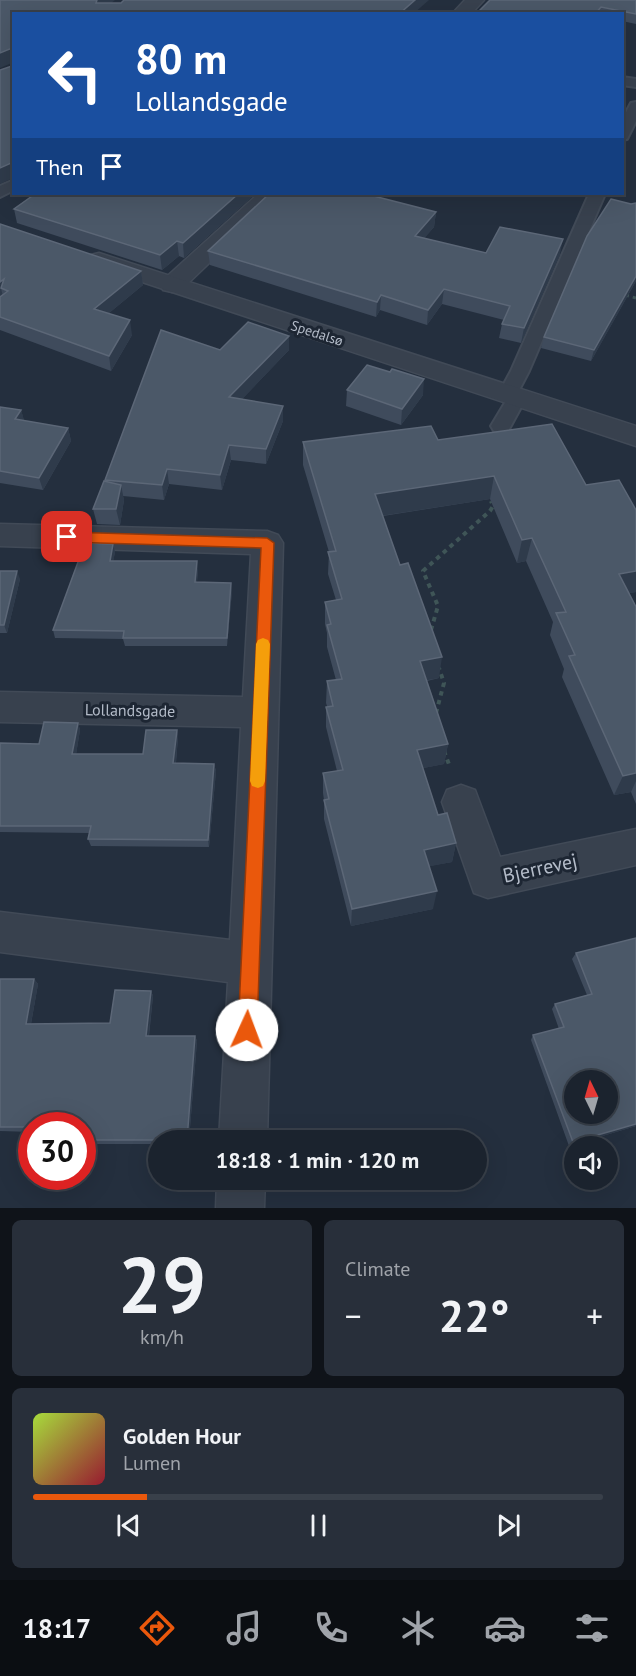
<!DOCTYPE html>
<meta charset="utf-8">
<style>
body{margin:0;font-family:"PT Sans",sans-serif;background:#282f3a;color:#f1f3f6;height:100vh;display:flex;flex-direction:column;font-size:22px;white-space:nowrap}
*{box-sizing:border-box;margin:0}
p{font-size:20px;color:#a0a4aa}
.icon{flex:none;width:33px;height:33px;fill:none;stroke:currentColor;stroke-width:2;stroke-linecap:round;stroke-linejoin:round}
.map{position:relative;height:1208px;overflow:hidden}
.sheet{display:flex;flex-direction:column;gap:12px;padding:12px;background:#0f1319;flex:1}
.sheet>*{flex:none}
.hud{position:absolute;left:12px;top:12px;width:612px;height:183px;border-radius:0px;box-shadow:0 6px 24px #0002,0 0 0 2px #39404a;background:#1a4fa0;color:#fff;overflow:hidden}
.needle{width:39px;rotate:355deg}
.fabs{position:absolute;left:564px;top:1070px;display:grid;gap:12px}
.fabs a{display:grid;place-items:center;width:54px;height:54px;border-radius:50%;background:#1b232e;box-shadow:0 6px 24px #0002,0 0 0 2px #39404a;font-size:30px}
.speed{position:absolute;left:18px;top:1112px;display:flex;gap:12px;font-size:30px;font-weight:700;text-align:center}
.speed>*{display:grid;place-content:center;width:78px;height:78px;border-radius:50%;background:#1b232e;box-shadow:0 6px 24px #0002,0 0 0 2px #39404a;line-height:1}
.speed .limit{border:9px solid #d22;background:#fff;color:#111}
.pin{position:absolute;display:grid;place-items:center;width:51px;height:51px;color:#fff;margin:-26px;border-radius:12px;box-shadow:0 3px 9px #0006}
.me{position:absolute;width:66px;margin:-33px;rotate:2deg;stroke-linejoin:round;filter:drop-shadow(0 0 4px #0008)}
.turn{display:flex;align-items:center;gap:21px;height:126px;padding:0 24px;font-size:27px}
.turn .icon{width:78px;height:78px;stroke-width:2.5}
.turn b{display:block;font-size:42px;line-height:51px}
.then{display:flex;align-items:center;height:57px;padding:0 24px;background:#0003;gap:12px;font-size:22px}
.big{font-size:45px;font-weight:600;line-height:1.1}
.sheet .card{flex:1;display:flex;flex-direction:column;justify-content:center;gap:9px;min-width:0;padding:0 21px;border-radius:9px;background:#282f3a}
.sheet .dial{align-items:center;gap:0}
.dial b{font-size:78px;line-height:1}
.song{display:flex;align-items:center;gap:18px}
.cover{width:72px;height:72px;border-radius:9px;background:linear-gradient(135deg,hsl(80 70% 55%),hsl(350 70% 35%))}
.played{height:6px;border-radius:3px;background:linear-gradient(90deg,#ea580c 20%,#39404a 20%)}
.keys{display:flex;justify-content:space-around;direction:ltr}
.heat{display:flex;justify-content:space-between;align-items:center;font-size:33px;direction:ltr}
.sheet .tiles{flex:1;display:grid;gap:12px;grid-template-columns:1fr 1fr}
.card:last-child{grid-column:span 2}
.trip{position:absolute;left:148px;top:1130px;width:339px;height:60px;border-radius:30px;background:#1b232e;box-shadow:0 6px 24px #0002,0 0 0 2px #39404a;font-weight:600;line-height:60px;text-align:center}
.menu{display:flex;height:96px;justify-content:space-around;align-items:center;background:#0b0e12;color:#a0a4aa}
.menu .icon{width:42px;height:42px}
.menu .on{color:#ea580c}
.menu b{font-size:27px;color:#f1f3f6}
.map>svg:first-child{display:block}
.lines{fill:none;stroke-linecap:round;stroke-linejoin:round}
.service-casing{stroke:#414a57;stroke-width:4}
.minor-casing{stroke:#414a57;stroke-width:3}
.tertiary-casing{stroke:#414a57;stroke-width:3}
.path-far1{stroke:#3f5557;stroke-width:3;stroke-dasharray:4 4;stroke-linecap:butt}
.path{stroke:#3f5557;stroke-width:4;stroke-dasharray:4.5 4.5;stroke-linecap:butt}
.service{fill:#38414e;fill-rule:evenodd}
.minor{fill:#38414e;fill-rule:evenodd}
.tertiary{fill:#38414e;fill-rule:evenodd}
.wall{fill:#3f4b5c}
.shaded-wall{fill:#2f3b4b}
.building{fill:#4b5868;stroke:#5c6777;stroke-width:1.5;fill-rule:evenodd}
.route{fill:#ea580c;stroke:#983908;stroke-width:1.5}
.slow{fill:#f59e0b}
.labels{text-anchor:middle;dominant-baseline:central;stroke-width:6;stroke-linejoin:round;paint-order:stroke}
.far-street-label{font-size:14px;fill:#b4bcc9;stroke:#1d2633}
.street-label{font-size:16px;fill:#b4bcc9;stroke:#1d2633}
.near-street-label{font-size:20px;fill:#b4bcc9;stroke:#1d2633}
</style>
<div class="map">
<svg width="636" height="1208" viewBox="0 0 636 1208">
<rect width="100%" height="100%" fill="#242f3e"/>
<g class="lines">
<defs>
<g id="service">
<polygon points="622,77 636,79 636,87 622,85"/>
<polygon points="636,102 636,121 627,139 622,140 622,120 631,103"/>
<polygon points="14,180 14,190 0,197 0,186"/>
<polygon points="589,194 605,194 529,371 518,392 524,394 526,398 508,431 501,432 494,431 491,426 506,401 500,399 498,395 511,371"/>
</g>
<g id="minor">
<polygon points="465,0 484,0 471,14 452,14"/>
<polygon points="258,194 281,194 181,290 172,292 163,290 160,285 163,280"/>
<polygon points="0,524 267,531 278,535 283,543 267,1140 219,1140 228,982 0,952 0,912 230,940 241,727 0,722 0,692 243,697 251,554 0,546"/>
<polygon points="461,785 475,790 500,857 636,829 636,865 488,898 474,893 442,802 447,790"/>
<polygon points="217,1179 265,1179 264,1208 216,1208"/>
</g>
<polygon id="tertiary" points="99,253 636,426 636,446 91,265 87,260 91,255"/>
</defs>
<use href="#service" class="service-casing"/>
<use href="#minor" class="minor-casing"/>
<use href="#tertiary" class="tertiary-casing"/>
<polyline class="path-far1" points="625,295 636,298"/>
<g class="path">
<polyline points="431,630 438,606 423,571 490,511 493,506 491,501"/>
<polyline points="436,713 444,683 439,668"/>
<polyline points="444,751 450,767"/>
</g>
<use href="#service" class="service"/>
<use href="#minor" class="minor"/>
<use href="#tertiary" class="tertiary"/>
</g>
<g class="wall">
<polygon points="636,0 636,24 622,21 622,14 476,14"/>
<polygon points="26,194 255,194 184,258 179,256 162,270 17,223 14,209 33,196"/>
<polygon points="636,203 636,281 591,361 541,348 544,337 631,204"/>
<polygon points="436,212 434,227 424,238 486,253 560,254 521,343 499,338 502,324 504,320 442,304 427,325 380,310 376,317 210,265 208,251"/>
<polygon points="0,224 141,271 143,285 109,313 132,335 111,371 0,330"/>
<polygon points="289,336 289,350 242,399 283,421 266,464 231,460 222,490 169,484 164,500 123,496 124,500 120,525 97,524 93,509 104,481 220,350"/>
<polygon points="347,390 423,395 401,425 346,406"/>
<polygon points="0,407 21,410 24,421 68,428 71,441 43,490 0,483"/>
<polygon points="552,424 636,592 629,593 636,607 636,804 631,792 614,795 562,677 564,669 550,635 553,622 526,561 517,563 490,499 383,516 439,678 427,681 448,744 444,764 423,768 438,815 456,843 452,862 429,866 433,909 351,926 324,819 324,800 323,793 323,773 337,771 326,727 326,707 327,706 326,703 327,681 336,680 327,647 327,633 325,624 325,602 336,600 328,574 329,552 303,465 303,442 438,440"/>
<polygon points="113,544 115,552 113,561 198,569 197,582 232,591 227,646 125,646 123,639 55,638 53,630"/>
<polygon points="0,571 20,579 7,633 0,633"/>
<polygon points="78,723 80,730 76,754 143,754 177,730 178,737 176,763 214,764 216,771 209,847 91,846 88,839 89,833 0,832 0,743 39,744"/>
<polygon points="636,938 636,1126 569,1146 531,1040 533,1035 559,1029 552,1009 555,1004 587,995 572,959 576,953"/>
<polygon points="0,979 34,979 38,984 31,1024 110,1023 151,991 153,996 149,1036 195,1036 197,1041 189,1140 159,1140 159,1144 82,1144 82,1125 32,1125 32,1132 0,1131"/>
</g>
<g class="shaded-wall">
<polygon points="97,0 115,0 98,14"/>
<polygon points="415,0 429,0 413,14 399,14"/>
<polygon points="12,48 14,62 0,68 0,53"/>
<polygon points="11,163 13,178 0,184 0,168"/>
<polygon points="238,194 255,194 184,258 183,243"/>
<polygon points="436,212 434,227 414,251 415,236"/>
<polygon points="563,239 560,254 521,343 524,328"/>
<polygon points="177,241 179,256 162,270 160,255"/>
<polygon points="141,271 143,285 97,323 94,309"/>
<polygon points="636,276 636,281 591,361 594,350"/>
<polygon points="4,279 1,288 3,297 0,299 0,282"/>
<polygon points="444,289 442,304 427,325 428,310"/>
<polygon points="381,295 380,310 376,317 377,302"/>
<polygon points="130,320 132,335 111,371 109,356"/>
<polygon points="289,336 289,350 230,412 229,397"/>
<polygon points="424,379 423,395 401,425 402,409"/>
<polygon points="283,406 283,421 266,464 266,449"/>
<polygon points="21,410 25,423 15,419"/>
<polygon points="68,428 71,441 43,490 39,478"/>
<polygon points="229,445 231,460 222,490 220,475"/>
<polygon points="167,469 169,484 164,500 162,485"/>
<polygon points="494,476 490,499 374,517 375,494"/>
<polygon points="121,485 124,500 120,525 116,509"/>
<polygon points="532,538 526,561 517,563 522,540"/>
<polygon points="113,544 115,552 112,569 110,561"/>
<polygon points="197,561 198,569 196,591 195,582"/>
<polygon points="17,571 20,579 7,633 4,625"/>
<polygon points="636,571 636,592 611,596 619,574"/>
<polygon points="231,583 232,591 227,646 227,638"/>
<polygon points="442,657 439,678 417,682 420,661"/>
<polygon points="78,723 80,730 75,761 72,754"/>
<polygon points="177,730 178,737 175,771 173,763"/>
<polygon points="448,744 444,764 414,770 417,750"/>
<polygon points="214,764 216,771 209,847 208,840"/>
<polygon points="636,773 636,781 631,792 614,795 623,776"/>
<polygon points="456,843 452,862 421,868 424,850"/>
<polygon points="437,891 433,909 351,926 352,909"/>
<polygon points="34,979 38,984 30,1029 26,1024"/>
<polygon points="151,991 153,996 148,1041 146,1036"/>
<polygon points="195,1036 197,1041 189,1140 187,1140"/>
<polygon points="636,1124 636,1126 569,1146 573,1142"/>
</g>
<g class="building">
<polygon points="0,0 97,0 96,3 121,3 124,0 415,0 399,14 14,14 14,176 13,176 11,163 0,168 0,70 12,66 12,48 0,53"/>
<polygon points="490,0 636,0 636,14 601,7 595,14 476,14"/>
<polygon points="35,194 238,194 183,243 177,241 160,255 14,209"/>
<polygon points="269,194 366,194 436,212 415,236 486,253 500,227 563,239 524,328 502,324 510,306 444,289 428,310 381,295 377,302 208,251"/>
<polygon points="611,199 631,204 636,203 636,276 594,350 544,337 587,236"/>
<polygon points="0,224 141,271 94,309 130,320 109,356 0,317 0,297 8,291 1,288 4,279 0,282"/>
<polygon points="248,322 289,336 229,397 283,406 266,449 229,445 220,475 167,469 162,485 105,480 161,330 220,350"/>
<polygon points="367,365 390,372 392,369 424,379 402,409 347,390"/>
<polygon points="0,407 21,410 15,419 68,428 39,478 0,471"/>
<polygon points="552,424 586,485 619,480 636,510 636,571 619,574 636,607 636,773 623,776 569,656 575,655 556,613 566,612 532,538 522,540 494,476 375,494 400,565 408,563 442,657 420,661 448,744 417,750 438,815 447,813 456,843 424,850 437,891 352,909 324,800 329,799 323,773 343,770 326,707 333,706 327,681 342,679 327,625 331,624 325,602 342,599 328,552 336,551 303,442 431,426 438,440"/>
<polygon points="104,481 121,485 116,509 93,509"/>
<polygon points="85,543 113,544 110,561 197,561 195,582 231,583 227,638 123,638 124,631 53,630"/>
<polygon points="0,571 17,571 4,625 0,625"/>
<polygon points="44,722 78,723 72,754 143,754 146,730 177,730 173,763 214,764 208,840 88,839 91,826 0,826 0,743 39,744"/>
<path d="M 636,938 L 636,1124 L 573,1142 L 533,1035 L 564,1027 L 555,1004 L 592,994 L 576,953 ZM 574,1080 L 608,1080 L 608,1113 L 574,1113 Z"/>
<polygon points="0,979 34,979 26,1024 110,1023 115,990 151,991 146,1036 195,1036 187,1140 82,1140 82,1125 32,1125 32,1127 0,1127"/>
</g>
<polygon class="route" points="67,532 267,538 274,543 257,1030 254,1037 247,1039 241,1037 238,1030 261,548 67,542 60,537"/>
<polygon class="slow" points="263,638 268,640 270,644 265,781 263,786 258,788 252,786 250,781 256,644 258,640"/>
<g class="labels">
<g class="far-street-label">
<text transform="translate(317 333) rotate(18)">Spedalsø</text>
</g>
<g class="street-label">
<text transform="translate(130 710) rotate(1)">Lollandsgade</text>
</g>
<g class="near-street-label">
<text transform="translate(540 868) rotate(-12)">Bjerrevej</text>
</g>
</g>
</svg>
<div class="fabs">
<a><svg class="needle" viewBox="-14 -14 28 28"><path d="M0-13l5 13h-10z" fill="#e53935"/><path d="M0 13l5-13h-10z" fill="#a0a4aa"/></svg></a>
<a><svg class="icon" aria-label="sound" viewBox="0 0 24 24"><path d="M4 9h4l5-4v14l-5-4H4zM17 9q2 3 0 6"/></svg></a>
</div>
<div class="speed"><div class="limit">30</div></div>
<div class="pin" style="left:67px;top:537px;background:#d93025"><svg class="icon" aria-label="arrive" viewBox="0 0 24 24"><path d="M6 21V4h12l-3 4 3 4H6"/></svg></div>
<svg class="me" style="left:247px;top:1030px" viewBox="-20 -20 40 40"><circle r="19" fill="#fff"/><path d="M0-13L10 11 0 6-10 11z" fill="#ea580c"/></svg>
<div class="trip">18:18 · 1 min · 120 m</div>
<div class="hud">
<div class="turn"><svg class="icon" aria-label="left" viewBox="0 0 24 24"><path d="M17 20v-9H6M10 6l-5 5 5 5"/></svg><div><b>80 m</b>Lollandsgade</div></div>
<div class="then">Then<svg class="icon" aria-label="arrive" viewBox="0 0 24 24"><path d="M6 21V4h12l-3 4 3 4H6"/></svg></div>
</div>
</div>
<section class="sheet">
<div class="tiles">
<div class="card dial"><b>29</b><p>km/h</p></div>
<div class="card"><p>Climate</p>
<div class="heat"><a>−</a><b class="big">22°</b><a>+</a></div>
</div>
<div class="card">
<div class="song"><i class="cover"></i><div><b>Golden Hour</b><p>Lumen</p></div></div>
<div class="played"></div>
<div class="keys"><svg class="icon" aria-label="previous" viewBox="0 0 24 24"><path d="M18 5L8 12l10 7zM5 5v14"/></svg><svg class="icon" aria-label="pause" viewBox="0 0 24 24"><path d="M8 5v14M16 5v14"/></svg><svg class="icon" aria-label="next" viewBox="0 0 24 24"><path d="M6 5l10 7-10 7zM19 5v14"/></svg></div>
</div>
</div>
</section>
<nav class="menu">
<b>18:17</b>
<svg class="icon on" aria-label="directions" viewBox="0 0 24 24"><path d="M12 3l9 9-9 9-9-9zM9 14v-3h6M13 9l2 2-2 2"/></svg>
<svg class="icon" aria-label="music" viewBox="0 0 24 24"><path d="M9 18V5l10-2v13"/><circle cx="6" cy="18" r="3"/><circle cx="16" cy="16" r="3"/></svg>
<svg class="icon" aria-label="phone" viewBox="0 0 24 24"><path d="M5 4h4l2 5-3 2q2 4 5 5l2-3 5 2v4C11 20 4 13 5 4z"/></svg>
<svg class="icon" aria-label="climate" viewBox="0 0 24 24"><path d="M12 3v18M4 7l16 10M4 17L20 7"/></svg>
<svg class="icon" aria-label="car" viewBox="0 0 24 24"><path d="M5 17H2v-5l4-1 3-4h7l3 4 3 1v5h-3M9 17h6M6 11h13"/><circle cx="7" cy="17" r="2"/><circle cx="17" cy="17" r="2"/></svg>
<svg class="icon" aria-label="filters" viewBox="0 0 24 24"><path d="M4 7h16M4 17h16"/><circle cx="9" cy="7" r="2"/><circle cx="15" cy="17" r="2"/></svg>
</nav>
